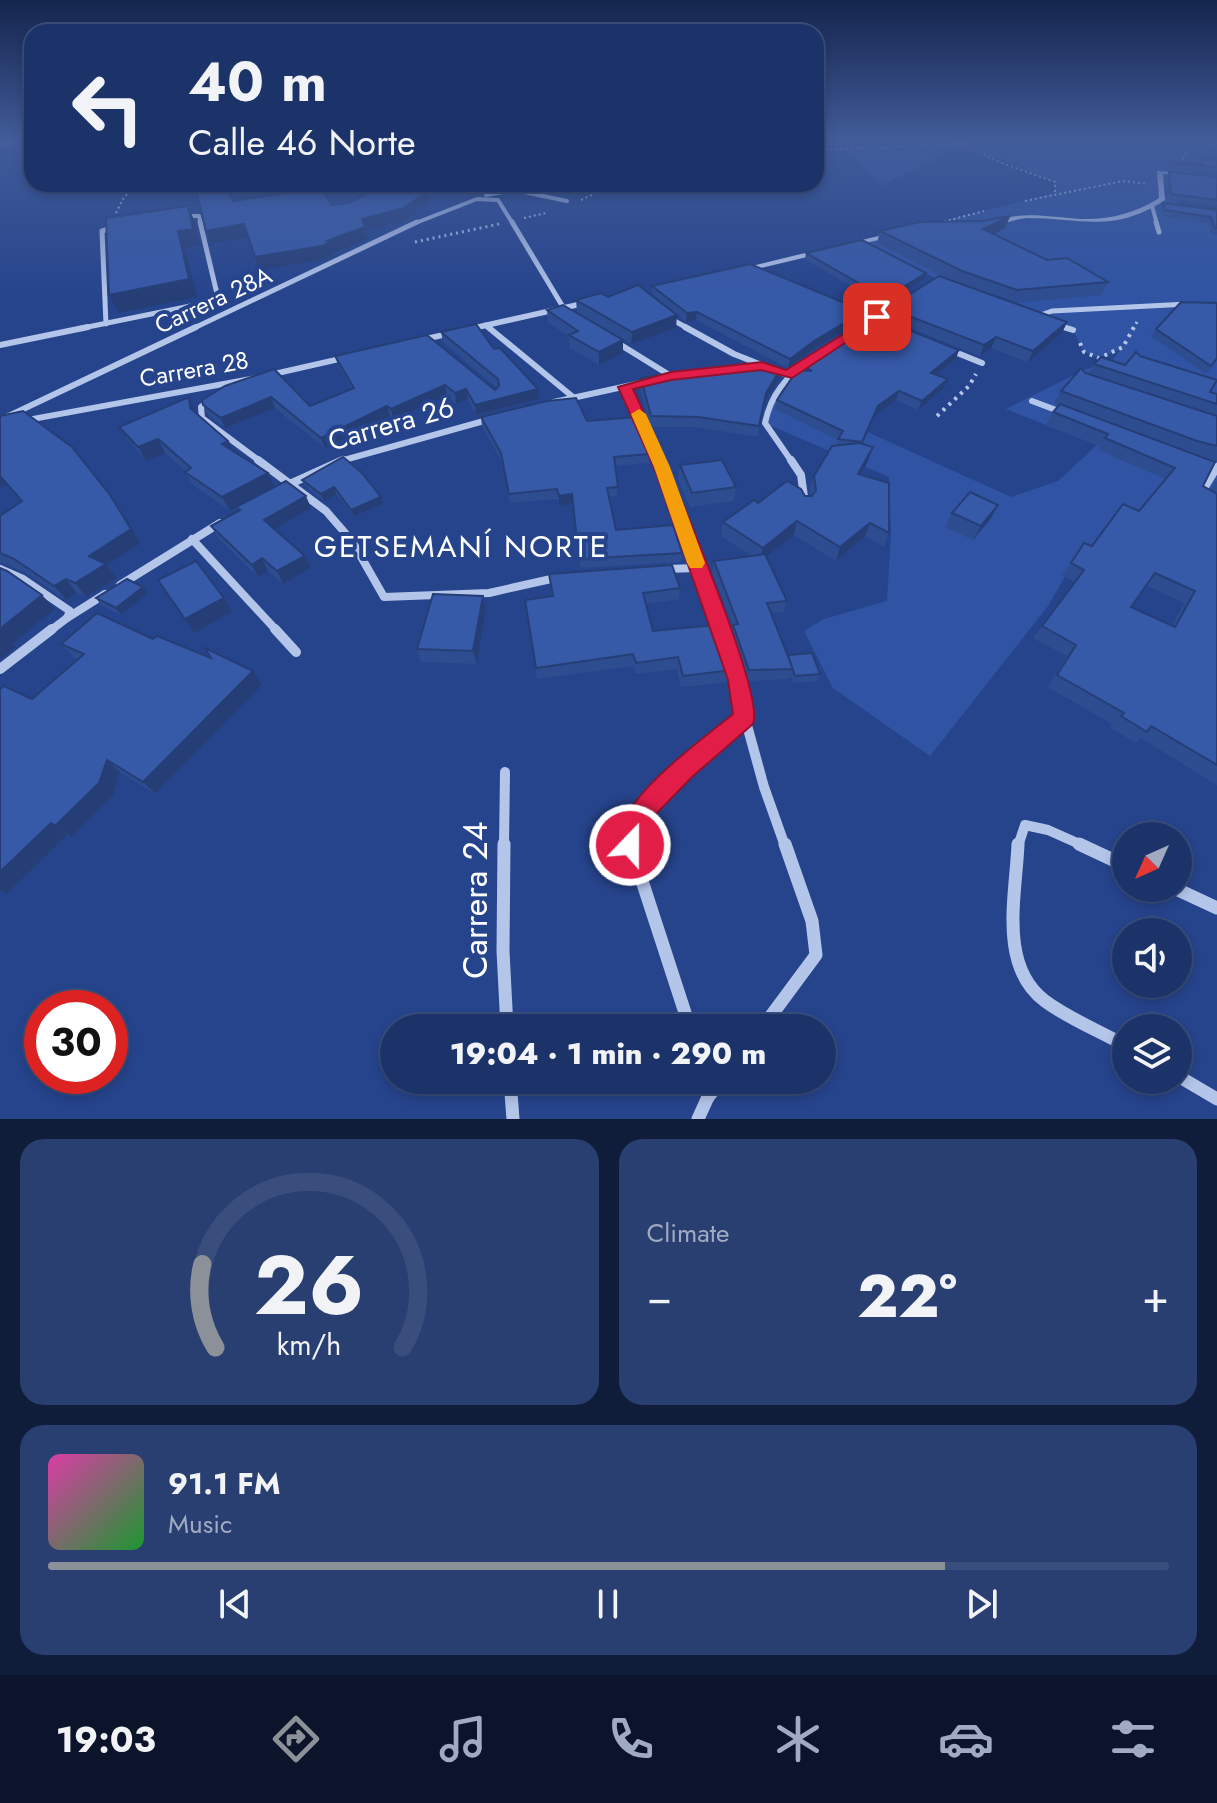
<!DOCTYPE html>
<meta charset="utf-8">
<style>
body{margin:0;font-family:Jost,sans-serif;background:#293f71;color:#f1f3f6;height:100vh;display:flex;flex-direction:column;font-size:30px;white-space:nowrap}
*{box-sizing:border-box;margin:0}
p{font-size:26px;color:#a0aac0}
.icon{flex:none;width:44px;height:44px;fill:none;stroke:currentColor;stroke-width:2;stroke-linecap:round;stroke-linejoin:round}
.map{position:relative;height:1119px;overflow:hidden}
.side{display:flex;flex-direction:column;gap:20px;padding:20px;background:#0f1c3a;flex:1}
.side>*{flex:none}
.top-card{position:absolute;left:24px;top:24px;width:800px;height:168px;border-radius:24px;box-shadow:0 4px 12px #0003,0 0 0 2px #3a4e7d;background:#1c3369;color:#f1f3f6;overflow:hidden}
.needle{width:52px;rotate:225deg}
.fabs{position:absolute;left:1112px;top:822px;display:grid;gap:16px}
.fabs a{display:grid;place-items:center;width:80px;height:80px;border-radius:50%;background:#1c3369;box-shadow:0 4px 12px #0003,0 0 0 2px #3a4e7d;font-size:40px}
.speed{position:absolute;left:24px;top:990px;display:flex;gap:16px;font-size:40px;font-weight:700;text-align:center}
.speed>*{display:grid;place-content:center;width:104px;height:104px;border-radius:50%;background:#1c3369;box-shadow:0 4px 12px #0003,0 0 0 2px #3a4e7d;line-height:1}
.speed .limit{border:12px solid #d22;background:#fff;color:#111}
.pin{position:absolute;display:grid;place-items:center;width:68px;height:68px;color:#fff;margin:-34px;border-radius:16px;box-shadow:0 4px 12px #0006}
.me{position:absolute;width:88px;margin:-44px;rotate:22deg;stroke-linejoin:round;filter:drop-shadow(0 0 6px #0008)}
.turn{display:flex;align-items:center;gap:28px;height:168px;padding:0 32px;font-size:36px}
.turn .icon{width:104px;height:104px;stroke-width:2.5}
.turn b{display:block;font-size:56px;line-height:68px}
.big{font-size:60px;font-weight:800;line-height:1.1}
.side .widget{flex:1;display:flex;flex-direction:column;justify-content:center;gap:12px;min-width:0;padding:0 28px;border-radius:24px;background:#293f71}
.side .dial{align-items:center;gap:0}
.dial svg{height:208px;overflow:visible;fill:none;stroke:#3a4e7d;stroke-width:7;stroke-linecap:round;text-anchor:middle}
.dial text{fill:#f1f3f6;stroke:none}
.song{display:flex;align-items:center;gap:24px}
.cover{width:96px;height:96px;border-radius:12px;background:linear-gradient(135deg,hsl(320 70% 55%),hsl(130 70% 35%))}
.played{height:8px;border-radius:4px;background:linear-gradient(90deg,#8c9099 80%,#3a4e7d 80%)}
.keys{display:flex;justify-content:space-around;direction:ltr}
.heat{display:flex;justify-content:space-between;align-items:center;font-size:44px;direction:ltr}
.side .tiles{flex:1;display:grid;gap:20px;grid-template-columns:1fr 1fr}
.widget:last-child{grid-column:span 2}
.trip{position:absolute;left:380px;top:1014px;width:456px;height:80px;border-radius:40px;background:#1c3369;box-shadow:0 4px 12px #0003,0 0 0 2px #3a4e7d;font-weight:800;line-height:80px;text-align:center}
.dock{display:flex;height:128px;justify-content:space-around;align-items:center;background:#0b142a;color:#a0aac0}
.dock .icon{width:56px;height:56px}
.dock .on{color:#8c9099}
.dock b{font-size:36px;color:#f1f3f6}
.map>svg:first-child{display:block}
.green{fill:#3054a3}
.lines{fill:none;stroke-linecap:round;stroke-linejoin:round}
.path-far2{stroke:#b4c5ea;stroke-width:2;stroke-dasharray:2 3;stroke-linecap:butt}
.path-far1{stroke:#b4c5ea;stroke-width:3;stroke-dasharray:2 4;stroke-linecap:butt}
.path{stroke:#b4c5ea;stroke-width:4;stroke-dasharray:3 5;stroke-linecap:butt}
.service{stroke:#b4c5ea;stroke-width:3}
.minor-far5{stroke:#b4c5ea;stroke-width:4}
.minor-far4{stroke:#b4c5ea;stroke-width:5}
.minor-far3{stroke:#b4c5ea;stroke-width:6}
.minor-far2{stroke:#b4c5ea;stroke-width:8}
.minor-far1{stroke:#b4c5ea;stroke-width:10}
.minor{stroke:#b4c5ea;stroke-width:13}
.tertiary{fill:#b4c5ea;fill-rule:evenodd}
.wall{fill:#2e4d90;fill-rule:evenodd}
.shaded-wall{fill:#263e76}
.building{fill:#3659a8;stroke:#263e76;stroke-width:2;fill-rule:evenodd}
.route{fill:#e11d48;stroke:#92132f;stroke-width:2}
.slow{fill:#f59e0b}
.labels{text-anchor:middle;dominant-baseline:central;stroke-width:8;stroke-linejoin:round;paint-order:stroke}
.far-street-label{font-size:24px;fill:#fff;stroke:#26448c}
.street-label{font-size:28px;fill:#fff;stroke:#26448c}
.neighbourhood-label{font-size:30px;letter-spacing:2px;fill:#fff;stroke:#26448c}
.near-street-label{font-size:34px;fill:#fff;stroke:#26448c}
</style>
<div class="map">
<svg width="1217" height="1119" viewBox="0 0 1217 1119">
<rect width="100%" height="100%" fill="#26448c"/>
<path class="green" d="M 854,141 L 1217,141 L 1217,168 L 1184,160 L 1205,188 L 1161,183 L 1158,184 L 1157,191 L 1211,221 L 1217,221 L 1217,550 L 1079,552 L 1048,606 L 930,756 L 833,688 L 804,631 L 824,619 L 887,601 L 891,534 L 889,477 L 765,423 L 768,403 L 775,390 L 1011,497 L 1058,481 L 1097,445 L 1006,409 L 1086,369 L 1110,364 L 1121,349 L 1099,358 L 1084,352 L 1073,330 C 999,305 929,279 861,241 L 1055,193 L 1055,182 L 964,144 L 882,185 L 846,151 L 869,150 Z"/>
<g class="lines">
<g class="path-far2">
<polyline points="816,150 964,144 1002,163 1055,182 1055,193"/>
<path d="M 1183,159 C 1188,144 1204,146 1217,145"/>
<polyline points="581,200 616,184"/>
<polyline points="1025,201 1123,181 1148,184"/>
<polyline points="116,213 124,197 140,184"/>
<polyline points="524,218 546,213"/>
<polyline points="939,223 984,211"/>
</g>
<g class="path-far1">
<polyline points="415,242 499,224"/>
<polyline points="1133,329 1137,322"/>
</g>
<g class="path">
<polyline points="1080,343 1084,352 1099,358 1123,347 1134,327"/>
<polyline points="937,416 969,386 976,374"/>
</g>
<polyline class="service" points="0,146 17,141"/>
<g class="minor-far5">
<polyline points="486,195 514,190 567,201"/>
<polyline points="1152,206 1157,224"/>
<polyline points="185,216 199,216 201,224"/>
<polyline points="413,224 477,199 498,200 513,224"/>
</g>
<g class="minor-far4">
<polyline points="512,222 566,312"/>
<polyline points="1156,222 1159,232"/>
<polyline points="1035,317 1052,311 1188,304"/>
<polyline points="671,319 689,329"/>
<polyline points="868,322 894,306"/>
<polyline points="106,324 102,231 116,227"/>
<polyline points="486,325 491,329"/>
<polyline points="1056,325 1070,329"/>
<polyline points="78,329 215,301 218,298 200,222"/>
<polyline points="192,329 417,222"/>
</g>
<g class="minor-far3">
<polyline points="488,327 573,397"/>
<polyline points="685,327 734,354 787,375"/>
<polyline points="1063,327 1073,330"/>
<polyline points="616,342 671,376"/>
<polyline points="0,345 88,327"/>
<polyline points="950,350 982,363"/>
<polyline points="625,387 660,462"/>
<polyline points="209,401 201,407 202,418 261,462"/>
<polyline points="1032,401 1064,413"/>
<polyline points="554,402 650,381"/>
<polyline points="0,420 196,327"/>
<polyline points="337,462 491,419"/>
<path d="M 792,462 L 765,423 C 771,394 786,377 810,360"/>
</g>
<g class="minor-far2">
<polyline points="258,460 326,511 352,541 384,597 489,593 560,577"/>
<polyline points="659,460 721,631"/>
<polyline points="791,460 801,475 805,504"/>
<polyline points="1217,467 1200,495 1217,505"/>
<polyline points="281,488 343,460"/>
<polyline points="192,539 277,631"/>
<polyline points="0,569 23,579 70,611 67,618 50,631"/>
<polyline points="665,569 698,568"/>
<polyline points="120,585 220,523"/>
<polyline points="67,618 105,594"/>
</g>
<g class="minor-far1">
<polyline points="275,629 296,652"/>
<polyline points="0,669 52,629"/>
<polyline points="745,718 764,787 785,846"/>
<polyline points="504,846 505,772"/>
<polyline points="630,846 638,815 683,769 745,718 738,680 720,629"/>
<polyline points="1018,846 1025,825 1048,830 1084,846"/>
</g>
<g class="minor">
<polyline points="504,844 503,951 507,1028"/>
<polyline points="630,844 690,1028"/>
<path d="M 1018,844 C 1016,895 998,966 1045,1001 C 1069,1019 1100,1031 1126,1046"/>
<polyline points="1079,844 1126,866"/>
<polyline points="1174,888 1217,908"/>
<polyline points="762,1028 816,955 812,921 785,844"/>
<polyline points="1178,1076 1217,1099"/>
<polyline points="510,1080 513,1119"/>
<polyline points="708,1097 722,1080"/>
<polyline points="698,1119 708,1097 704,1080"/>
</g>
<g class="tertiary">
<path d="M 1157,171 L 1217,175 L 1217,179 L 1163,174 L 1165,200 C 1113,234 1083,218 1027,218 C 1015,219 1002,224 991,227 L 987,225 C 1018,209 1047,217 1081,219 C 1109,220 1136,213 1159,198 Z"/>
<polygon points="895,232 898,232 898,236 845,247 841,245"/>
<polygon points="821,249 825,251 824,253 740,273 736,270"/>
<polygon points="595,298 599,301 598,303 412,345 407,342 412,339"/>
<polygon points="353,353 358,356 357,358 256,381 0,428 0,422 256,375"/>
</g>
</g>
<g class="wall">
<polygon points="1200,160 1217,160 1217,173 1167,169 1170,163 1198,163"/>
<polygon points="1169,172 1217,176 1217,206 1168,199 1166,177"/>
<polygon points="1163,203 1217,210 1217,235 1211,234 1208,223 1162,216 1160,208"/>
<polygon points="1010,216 1005,228 994,234 1047,260 1108,282 1101,295 1013,303 1067,322 1062,333 1028,362 991,348 980,356 885,318 888,308 946,278 877,243 880,231 982,221"/>
<polygon points="806,253 924,279 883,305 805,259"/>
<polygon points="652,286 864,311 862,320 812,350 788,368 696,320 686,322 652,294"/>
<polygon points="576,300 676,328 631,344 577,312"/>
<polygon points="547,310 623,340 623,353 599,365 569,348 569,337 548,322"/>
<polygon points="1156,329 1217,359 1206,374 1151,336"/>
<polygon points="441,332 494,349 539,399 476,415 468,399 456,404 447,396 393,419 390,416 325,448 275,408 225,428 208,415 203,405 225,386 310,406 352,389 338,365 335,356 495,390 497,388 443,342"/>
<path d="M 1140,356 L 1217,394 L 1217,461 L 1203,457 L 1203,486 L 1211,490 L 1217,480 L 1217,785 L 1141,738 L 1135,743 L 1110,727 L 1112,724 L 1048,687 L 1067,656 L 1033,638 L 1075,582 L 1062,575 L 1084,543 L 1092,546 L 1139,511 L 1165,479 L 1098,450 L 1100,446 L 1046,424 L 1053,412 L 1059,405 L 1054,403 L 1061,391 L 1085,373 L 1088,374 L 1094,364 L 1125,365 ZM 1146,585 L 1184,603 L 1172,626 L 1131,607 Z"/>
<polygon points="956,359 936,375 948,379 944,388 918,410 896,400 875,416 862,444 868,461 861,475 889,533 884,547 865,536 836,561 794,535 766,556 787,601 783,612 771,613 788,655 820,674 817,681 793,683 791,676 790,679 746,681 731,636 733,626 712,572 714,561 752,556 721,536 723,522 758,503 811,496 810,489 814,476 836,445 838,440 775,409 777,400 801,370 802,365"/>
<polygon points="641,378 779,378 764,403 758,437 696,427 651,427 640,389"/>
<polygon points="195,410 196,413 228,441 233,451 268,473 274,487 311,508 275,529 305,556 311,568 283,584 268,571 258,577 218,538 211,526 238,511 236,507 230,511 193,485 185,472 186,471 165,453 146,461 128,440 119,427"/>
<polygon points="0,416 110,495 141,543 107,565 117,578 86,597 77,593 66,600 26,573 2,562 0,563 0,516 21,502 7,485 0,488"/>
<polygon points="481,417 587,421 649,454 649,463 615,466 617,496 609,497 616,530 682,553 681,562 580,568 572,503 559,506 558,499 510,503 502,462 482,426"/>
<polygon points="343,457 383,504 354,516 336,494 324,501 305,486 302,480"/>
<polygon points="680,465 736,487 734,501 690,507 678,479"/>
<polygon points="998,505 991,518 973,540 945,527 952,513"/>
<polygon points="549,574 680,588 679,599 646,604 653,631 733,670 730,682 681,687 677,669 635,674 633,666 537,679 525,600 552,596"/>
<polygon points="143,587 148,593 121,615 101,605 96,598"/>
<polygon points="483,596 486,610 477,664 421,662 417,649"/>
<polygon points="153,639 262,685 155,794 120,772 113,796 71,837 67,835 7,894 0,890 0,689 32,699 78,659 74,658 61,644"/>
</g>
<g class="shaded-wall">
<polygon points="426,192 428,203 406,220 366,231 368,239 332,253 332,256 326,259 260,270 255,257 327,241 362,219"/>
<polygon points="188,206 195,222 200,245 185,248 197,297 118,313 109,295 178,231"/>
<polygon points="1010,216 1005,228 979,242 983,229"/>
<polygon points="244,224 249,237 211,243 206,231"/>
<polygon points="926,273 924,279 883,305 885,298"/>
<polygon points="864,311 862,320 812,350 788,368 790,359 814,341"/>
<polygon points="697,312 696,320 686,322 687,313"/>
<polygon points="677,315 676,328 631,344 632,332"/>
<polygon points="1067,322 1062,333 1028,362 1033,351"/>
<polygon points="996,337 991,348 980,356 984,345"/>
<polygon points="623,340 623,353 599,365 599,352"/>
<polygon points="959,350 956,359 927,382 931,373"/>
<polygon points="781,368 779,378 764,403 758,437 766,393"/>
<polygon points="948,379 944,388 918,410 922,401"/>
<polygon points="445,385 447,396 393,419 391,409"/>
<polygon points="466,389 468,399 456,404 455,393"/>
<polygon points="538,389 539,399 476,415 475,405"/>
<polygon points="899,391 896,400 875,416 859,452 878,406"/>
<polygon points="189,397 195,410 197,421 190,408"/>
<polygon points="271,397 275,408 225,428 221,418"/>
<polygon points="387,406 390,416 325,448 321,438"/>
<polygon points="158,439 165,453 146,461 138,447"/>
<polygon points="228,441 235,454 222,444"/>
<polygon points="873,447 868,461 854,487 858,474"/>
<polygon points="268,473 274,487 230,511 222,497"/>
<polygon points="0,476 7,485 0,488"/>
<polygon points="334,487 336,494 324,501 321,494"/>
<polygon points="572,494 572,503 559,506 559,496"/>
<polygon points="110,495 141,543 107,565 117,578 86,597 75,583 89,556"/>
<polygon points="306,496 311,508 270,532 264,520"/>
<polygon points="381,497 383,504 354,516 351,510"/>
<polygon points="998,505 991,518 973,540 981,526"/>
<polygon points="797,521 794,535 760,562 763,548"/>
<polygon points="870,523 865,536 836,561 840,547"/>
<polygon points="305,556 311,568 283,584 277,571"/>
<polygon points="262,558 268,571 258,577 252,565"/>
<polygon points="66,579 77,593 66,600 54,586"/>
<polygon points="143,587 148,593 121,615 116,608"/>
<polygon points="42,595 55,609 12,644 16,647 0,660 0,629"/>
<polygon points="483,596 486,610 477,664 473,651"/>
<polygon points="224,598 232,612 194,633 185,619"/>
<polygon points="253,671 262,685 155,794 143,782"/>
<polygon points="107,760 120,772 113,796 71,837 55,826"/>
<polygon points="51,823 67,835 7,894 0,890 0,872"/>
</g>
<g class="building">
<polygon points="1200,160 1217,160 1217,167 1170,163 1170,161 1202,164"/>
<polygon points="1169,172 1217,176 1217,200 1171,194"/>
<polygon points="214,184 226,184 233,201 321,188 332,205 351,202 383,185 426,192 404,208 362,219 365,227 327,241 329,243 322,246 255,257 244,224 206,231 196,190"/>
<polygon points="1163,203 1217,210 1217,228 1215,228 1211,217 1165,210"/>
<polygon points="188,206 193,229 178,231 189,279 109,295 106,218"/>
<polygon points="1010,216 983,229 1047,260 1067,258 1108,282 1017,290 962,271 880,231 920,222 982,221"/>
<polygon points="862,240 926,273 885,298 806,253"/>
<polygon points="750,264 864,311 814,341 790,359 697,312 687,313 652,286"/>
<polygon points="939,276 1067,322 1033,351 996,337 984,345 888,308"/>
<polygon points="638,285 677,315 632,332 576,300 601,293 608,297"/>
<polygon points="1181,302 1217,303 1217,358 1211,366 1156,329"/>
<polygon points="563,305 623,340 599,352 569,335 578,331 547,310"/>
<polygon points="876,317 959,350 931,373 948,379 922,401 899,391 878,406 862,442 838,439 843,431 777,400 797,370 812,371 802,365"/>
<polygon points="476,324 494,349 500,348 538,389 475,405 466,389 455,393 445,385 391,409 387,406 321,438 271,397 221,418 203,405 202,400 225,386 274,369 310,406 354,388 335,356 427,335 495,390 499,386 498,379 441,332"/>
<polygon points="1136,352 1140,356 1217,380 1210,392 1217,394 1217,404 1094,364 1101,357 1125,365"/>
<polygon points="737,365 781,368 766,393 759,426 698,417 651,416 641,378"/>
<polygon points="1081,368 1085,373 1217,416 1217,446 1197,441 1061,391"/>
<polygon points="189,397 190,408 228,441 222,444 268,473 222,497 185,472 191,468 158,439 138,447 119,427"/>
<polygon points="576,398 587,421 637,417 649,454 614,457 618,487 607,488 616,530 673,525 682,553 579,559 572,494 559,496 557,489 509,494 501,453 481,417 547,401"/>
<path d="M 1060,404 L 1215,462 L 1203,486 L 1217,494 L 1217,765 L 1151,726 L 1147,732 L 1121,716 L 1124,713 L 1057,675 L 1076,645 L 1042,626 L 1084,570 L 1071,563 L 1084,543 L 1092,546 L 1123,504 L 1139,511 L 1175,468 L 1105,438 L 1108,434 L 1053,412 ZM 1155,573 L 1195,591 L 1175,627 L 1131,607 Z"/>
<polygon points="23,411 72,447 110,495 131,529 89,556 106,564 75,583 66,579 54,586 14,559 0,553 0,516 22,501 0,476 0,416"/>
<polygon points="859,443 873,447 858,474 889,483 889,533 870,523 840,547 797,521 763,548 723,522 754,500 758,503 787,481 801,489 805,496 812,496 816,490 814,476 832,446"/>
<polygon points="343,457 361,472 381,497 351,510 334,487 321,494 302,480"/>
<polygon points="722,460 736,487 692,493 680,465"/>
<polygon points="286,481 306,496 264,520 305,556 277,571 262,558 252,565 211,526 240,510 236,507"/>
<polygon points="970,492 998,505 981,526 952,513"/>
<polygon points="765,554 787,601 767,603 793,669 749,670 733,625 738,624 714,561"/>
<polygon points="196,561 224,598 185,619 158,580"/>
<polygon points="672,565 680,588 643,593 653,631 716,625 733,670 683,676 678,657 636,663 633,654 536,668 525,600 553,596 549,574"/>
<polygon points="0,568 7,571 42,595 0,629"/>
<polygon points="127,579 143,587 116,608 96,598"/>
<polygon points="433,594 483,596 473,651 417,649"/>
<polygon points="97,613 153,639 157,636 211,658 205,648 253,671 143,782 107,760 99,783 55,826 51,823 0,872 0,689 4,686 32,699 84,654 61,644"/>
<polygon points="812,653 820,674 795,676 788,655"/>
</g>
<linearGradient id="sky" x2="0" y2="1"><stop stop-color="#15254d"/><stop offset="0.47" stop-color="#415c99"/><stop offset="1" stop-color="#415c99" stop-opacity="0"/></linearGradient>
<rect width="1217" height="298" fill="url(#sky)"/>
<path class="route" d="M 877,313 L 881,314 L 881,319 L 792,378 L 761,370 L 671,380 L 633,389 C 654,434 767,693 753,724 L 692,777 L 649,821 L 639,854 L 630,858 L 621,854 C 602,808 702,740 733,714 L 728,680 L 654,467 L 618,387 L 671,372 L 762,362 L 786,370 Z"/>
<polygon class="slow" points="639,409 646,414 670,467 705,563 702,568 690,568 687,563 654,467 631,414"/>
<g class="labels">
<g class="far-street-label">
<text transform="translate(213 300) rotate(-25)">Carrera 28A</text>
<text transform="translate(194 369) rotate(-10)">Carrera 28</text>
</g>
<g class="street-label">
<text transform="translate(391 424) rotate(-16)">Carrera 26</text>
</g>
<g class="neighbourhood-label">
<text x="461" y="546">GETSEMANÍ NORTE</text>
</g>
<g class="near-street-label">
<text transform="translate(475 900) rotate(-90)">Carrera 24</text>
</g>
</g>
</svg>
<div class="fabs">
<a><svg class="needle" viewBox="-14 -14 28 28"><path d="M0-13l5 13h-10z" fill="#e53935"/><path d="M0 13l5-13h-10z" fill="#a0aac0"/></svg></a>
<a><svg class="icon" aria-label="sound" viewBox="0 0 24 24"><path d="M4 9h4l5-4v14l-5-4H4zM17 9q2 3 0 6"/></svg></a>
<a><svg class="icon" aria-label="layers" viewBox="0 0 24 24"><path d="M12 4l9 5-9 5-9-5zM3 14l9 5 9-5"/></svg></a>
</div>
<div class="speed"><div class="limit">30</div></div>
<div class="pin" style="left:877px;top:317px;background:#d93025"><svg class="icon" aria-label="arrive" viewBox="0 0 24 24"><path d="M6 21V4h12l-3 4 3 4H6"/></svg></div>
<svg class="me" style="left:630px;top:845px" viewBox="-20 -20 40 40"><circle r="17" fill="#e11d48" stroke="#fff" stroke-width="3"/><path d="M0-11L8 9 0 5-8 9z" fill="#fff"/></svg>
<div class="trip">19:04 · 1 min · 290 m</div>
<div class="top-card">
<div class="turn"><svg class="icon" aria-label="left" viewBox="0 0 24 24"><path d="M17 20v-9H6M10 6l-5 5 5 5"/></svg><div><b>40 m</b>Calle 46 Norte</div></div>
</div>
</div>
<section class="side">
<div class="tiles">
<div class="widget dial"><svg viewBox="0 0 100 80">
<path d="M14 69A42 42 0 1 1 86 69"/>
<path d="M14 69A42 42 0 0 1 9 37" stroke="#8c9099"/>
<text x="50" y="56" font-size="32" font-weight="700">26</text>
<text x="50" y="72" font-size="11">km/h</text>
</svg></div>
<div class="widget"><p>Climate</p>
<div class="heat"><a>−</a><b class="big">22°</b><a>+</a></div>
</div>
<div class="widget">
<div class="song"><i class="cover"></i><div><b>91.1 FM</b><p>Music</p></div></div>
<div class="played"></div>
<div class="keys"><svg class="icon" aria-label="previous" viewBox="0 0 24 24"><path d="M18 5L8 12l10 7zM5 5v14"/></svg><svg class="icon" aria-label="pause" viewBox="0 0 24 24"><path d="M8 5v14M16 5v14"/></svg><svg class="icon" aria-label="next" viewBox="0 0 24 24"><path d="M6 5l10 7-10 7zM19 5v14"/></svg></div>
</div>
</div>
</section>
<nav class="dock">
<b>19:03</b>
<svg class="icon on" aria-label="directions" viewBox="0 0 24 24"><path d="M12 3l9 9-9 9-9-9zM9 14v-3h6M13 9l2 2-2 2"/></svg>
<svg class="icon" aria-label="music" viewBox="0 0 24 24"><path d="M9 18V5l10-2v13"/><circle cx="6" cy="18" r="3"/><circle cx="16" cy="16" r="3"/></svg>
<svg class="icon" aria-label="phone" viewBox="0 0 24 24"><path d="M5 4h4l2 5-3 2q2 4 5 5l2-3 5 2v4C11 20 4 13 5 4z"/></svg>
<svg class="icon" aria-label="climate" viewBox="0 0 24 24"><path d="M12 3v18M4 7l16 10M4 17L20 7"/></svg>
<svg class="icon" aria-label="car" viewBox="0 0 24 24"><path d="M5 17H2v-5l4-1 3-4h7l3 4 3 1v5h-3M9 17h6M6 11h13"/><circle cx="7" cy="17" r="2"/><circle cx="17" cy="17" r="2"/></svg>
<svg class="icon" aria-label="filters" viewBox="0 0 24 24"><path d="M4 7h16M4 17h16"/><circle cx="9" cy="7" r="2"/><circle cx="15" cy="17" r="2"/></svg>
</nav>
